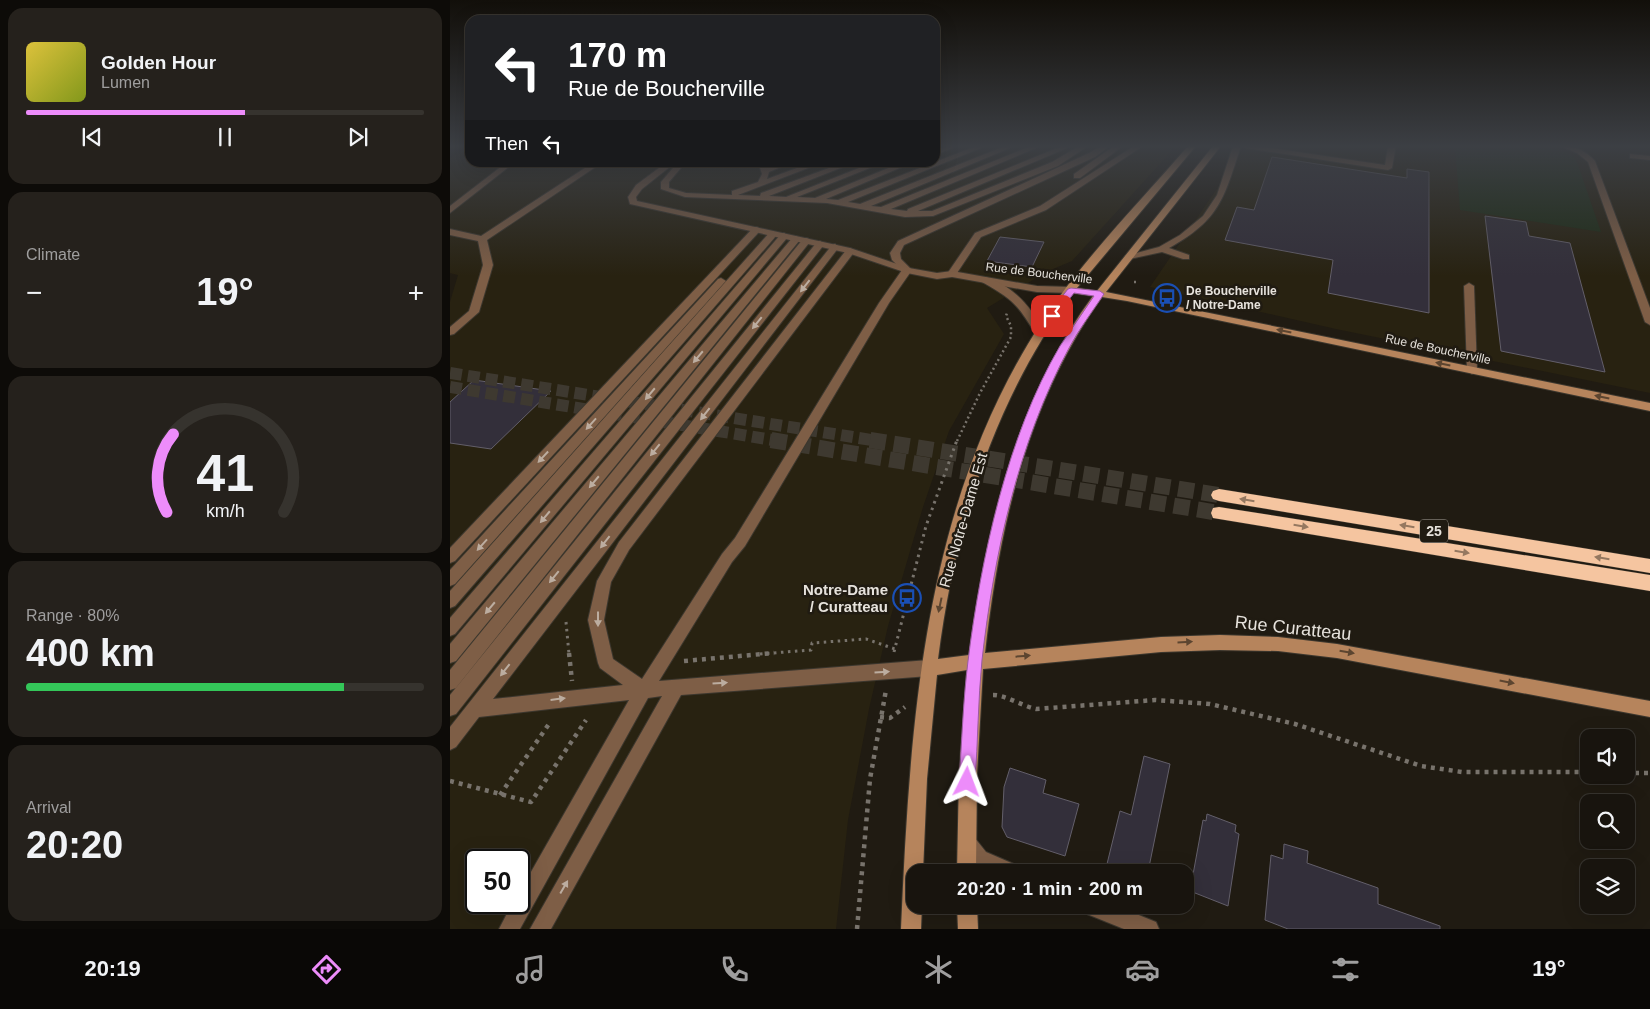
<!DOCTYPE html>
<meta charset="utf-8">
<style>
body{margin:0;font-family:Helvetica,sans-serif;background:#25211c;color:#f1f3f6;height:100vh;display:flex;flex-direction:column;font-size:19px;white-space:nowrap}
*{box-sizing:border-box;margin:0}
p{font-size:16px;color:#9f9e9e}
.icon{flex:none;width:28px;height:28px;fill:none;stroke:currentColor;stroke-width:2;stroke-linecap:round;stroke-linejoin:round}
.map{position:relative;flex:1;overflow:hidden}
.sheet{display:flex;flex-direction:column;gap:8px;padding:8px;background:#0d0b08;width:450px}
.sheet>*{flex:none}
.banner{position:absolute;left:15px;top:15px;width:475px;height:152px;border-radius:15px;box-shadow:0 5px 20px #0002,0 0 0 1px #36332e;background:#202124;color:#fff;overflow:hidden}
.tools{position:absolute;left:1130px;top:729px;display:grid;gap:10px}
.tools a{display:grid;place-items:center;width:55px;height:55px;border-radius:10px;background:#18140e;box-shadow:0 5px 20px #0002,0 0 0 1px #36332e;font-size:25px}
.speed{position:absolute;left:15px;top:849px;display:flex;gap:10px;font-size:25px;font-weight:700;text-align:center}
.speed>*{display:grid;place-content:center;width:65px;height:65px;border-radius:50%;background:#18140e;box-shadow:0 5px 20px #0002,0 0 0 1px #36332e;line-height:1}
.speed .limit{border:2px solid #111;border-radius:8px;background:#fff;color:#111}
.pin{position:absolute;display:grid;place-items:center;width:42px;height:42px;color:#fff;margin:-21px;border-radius:10px;box-shadow:0 2px 8px #0006}
.me{position:absolute;width:55px;margin:-28px;rotate:3deg;stroke-linejoin:round;filter:drop-shadow(0 0 4px #0008)}
.turn{display:flex;align-items:center;gap:18px;height:105px;padding:0 20px;font-size:22px}
.turn .icon{width:65px;height:65px;stroke-width:2.5}
.turn b{display:block;font-size:35px;line-height:42px}
.then{display:flex;align-items:center;height:48px;padding:0 20px;background:#0003;gap:10px;font-size:19px}
.big{font-size:38px;font-weight:700;line-height:1.1}
.sheet .tile{flex:1;display:flex;flex-direction:column;justify-content:center;gap:8px;min-width:0;padding:0 18px;border-radius:15px;background:#25211c}
.sheet .dial{align-items:center;gap:0}
.dial svg{height:130px;overflow:visible;fill:none;stroke:#36332e;stroke-width:7;stroke-linecap:round;text-anchor:middle}
.dial text{fill:#f1f3f6;stroke:none}
.song{display:flex;align-items:center;gap:15px}
.cover{width:60px;height:60px;border-radius:8px;background:linear-gradient(135deg,hsl(50 70% 55%),hsl(70 70% 35%))}
.played{height:5px;border-radius:2px;background:linear-gradient(90deg,#ed8cfa 55%,#36332e 55%)}
.keys{display:flex;justify-content:space-around;direction:ltr}
.heat{display:flex;justify-content:space-between;align-items:center;font-size:28px;direction:ltr}
.charge{height:8px;border-radius:4px;background:linear-gradient(90deg,#34c759 80%,#36332e 0)}
.trip{position:absolute;left:456px;top:864px;width:288px;height:50px;border-radius:15px;background:#18140e;box-shadow:0 5px 20px #0002,0 0 0 1px #36332e;font-weight:700;line-height:50px;text-align:center}
.dock{display:flex;height:80px;justify-content:space-around;align-items:center;background:#0a0806;color:#9f9e9e}
.dock .icon{width:35px;height:35px}
.dock .active{color:#ed8cfa}
.dock b{font-size:22px;color:#f1f3f6}
main{display:flex;flex:1;min-height:0}
.map>svg:first-child{display:block}
.industrial{fill:#282211;fill-rule:evenodd}
.green{fill:#1e2c16}
.building{fill:#332f3a;stroke:#635f6a}
.lines{fill:none;stroke-linecap:round;stroke-linejoin:round}
.motorway-tunnel-far1{stroke:#3e3930;stroke-width:12;stroke-dasharray:12 6;stroke-linecap:butt}
.motorway-tunnel{stroke:#3e3930;stroke-width:16;stroke-dasharray:16 8;stroke-linecap:butt}
.service-casing{stroke:#3c372e;stroke-width:2}
.minor-casing{stroke:#3c372e;stroke-width:2}
.tertiary-casing{stroke:#3c372e;stroke-width:2}
.secondary-casing{stroke:#3c372e;stroke-width:2}
.motorway-casing{stroke:#3c372e;stroke-width:1}
.path-far2{stroke:#78736c;stroke-width:2.5;stroke-dasharray:2 3;stroke-linecap:butt}
.path-far1{stroke:#78736c;stroke-width:3;stroke-dasharray:2.5 4.5;stroke-linecap:butt}
.path{stroke:#78736c;stroke-width:4.5;stroke-dasharray:4 5;stroke-linecap:butt}
.service{fill:#7e5e46;fill-rule:evenodd}
.minor{fill:#7e5e46;fill-rule:evenodd}
.tertiary{fill:#7e5e46;fill-rule:evenodd}
.secondary{fill:#b6845c;fill-rule:evenodd}
.motorway{fill:#f5c5a0;fill-rule:evenodd}
.oneway{fill:#bcada0}
.oneway2{fill:#5c4530}
.oneway3{fill:#957860}
.route{fill:#ed8cfa;stroke:#9a5ba2}
.labels{text-anchor:middle;dominant-baseline:central;stroke-width:5;stroke-linejoin:round;paint-order:stroke}
.far-street-label{font-size:12px;fill:#e6e2dc;stroke:#201b12}
.far-poi-label{font-size:12px;font-weight:bold;fill:#e6e2dc;stroke:#201b12;text-anchor:start}
.shield{fill:#201b12;stroke:#aba69f;stroke-width:1}
.shield-label{font-size:14px;font-weight:bold;fill:#e6e2dc}
.street-label{font-size:15px;fill:#e6e2dc;stroke:#201b12}
.poi-label{font-size:15px;font-weight:bold;fill:#e6e2dc;stroke:#201b12;text-anchor:end}
.near-street-label{font-size:18px;fill:#e6e2dc;stroke:#201b12}
</style>
<main>
<section class="sheet">
<div class="tile">
<div class="song"><i class="cover"></i><div><b>Golden Hour</b><p>Lumen</p></div></div>
<div class="played"></div>
<div class="keys"><svg class="icon" aria-label="previous" viewBox="0 0 24 24"><path d="M18 5L8 12l10 7zM5 5v14"/></svg><svg class="icon" aria-label="pause" viewBox="0 0 24 24"><path d="M8 5v14M16 5v14"/></svg><svg class="icon" aria-label="next" viewBox="0 0 24 24"><path d="M6 5l10 7-10 7zM19 5v14"/></svg></div>
</div>
<div class="tile"><p>Climate</p>
<div class="heat"><a>−</a><b class="big">19°</b><a>+</a></div>
</div>
<div class="tile dial"><svg viewBox="0 0 100 80">
<path d="M14 69A42 42 0 1 1 86 69"/>
<path d="M14 69A42 42 0 0 1 18 21" stroke="#ed8cfa"/>
<text x="50" y="56" font-size="32" font-weight="700">41</text>
<text x="50" y="72" font-size="11">km/h</text>
</svg></div>
<div class="tile"><p>Range · 80%</p><b class="big">400 km</b><div class="charge"></div></div>
<div class="tile"><p>Arrival</p><b class="big">20:20</b></div>
</section>
<div class="map">
<svg width="1200" height="929" viewBox="0 0 1200 929">
<rect width="100%" height="100%" fill="#201b12"/>
<g class="industrial">
<path d="M 20,146 L 20,162 L 485,162 L 485,146 L 726,146 L 622,261 L 596,272 L 537,308 L 554,334 L 499,431 L 473,507 L 438,626 L 419,709 L 398,820 L 386,929 L 0,929 L 0,302 L 8,275 L 0,273 L 0,158 ZM 26,860 L 69,860 L 69,902 L 26,902 Z"/>
<polygon points="796,146 1200,146 1200,393 886,329 700,287"/>
</g>
<path class="green" d="M 1005,146 C 1030,146 1111,139 1126,159 L 1151,232 L 1010,210 Z"/>
<g class="building">
<polygon points="822,157 957,178 957,169 979,172 979,313 878,293 883,260 775,240 787,207 804,210"/>
<polygon points="1035,216 1076,222 1079,236 1120,243 1155,372 1051,351"/>
<polygon points="550,237 594,242 582,267 537,261"/>
<polygon points="24,380 101,391 41,449 0,443 0,402"/>
<polygon points="694,756 720,764 698,872 680,872 657,864 670,811 681,815"/>
<polygon points="560,768 596,780 593,793 629,804 615,856 557,837 552,827 554,787"/>
<polygon points="757,814 786,825 785,832 789,834 778,906 740,891 753,820 756,821"/>
<polygon points="834,844 858,851 857,863 928,888 928,904 990,926 990,929 838,929 815,920 821,855 833,859"/>
</g>
<g class="lines">
<g class="motorway-tunnel-far1">
<polyline points="0,373 428,441"/>
<polyline points="0,387 329,441"/>
</g>
<g class="motorway-tunnel">
<polyline points="321,440 769,513"/>
<polyline points="420,440 769,495"/>
</g>
<defs>
<g id="service">
<polygon points="498,146 508,146 485,155 485,150"/>
<polygon points="526,146 536,146 398,202 410,204 555,146 565,146 421,206 431,207 581,146 591,146 441,209 457,211 458,209 612,146 622,146 468,211 482,211 602,162 629,146 638,146 608,166 483,216 455,217 377,203 235,197 211,189 211,182 228,162 236,162 219,182 219,188 236,193 282,195 282,191 308,182 312,174 308,162 316,162 318,167 331,162 343,162 319,172 317,179 363,162 374,162 288,195 310,196 311,193 395,162 406,162 319,196 336,197 424,162 435,162 347,197 365,198 453,162 464,162 376,199 388,200"/>
<polygon points="651,146 660,146 645,157 454,245 450,253 451,259 462,270 439,303 295,546 282,562 209,681 479,660 485,663 487,668 485,673 479,676 231,695 101,929 80,929 212,696 198,698 70,929 49,929 63,902 69,902 69,893 179,700 29,717 6,747 0,750 0,727 382,245 385,244 389,247 43,699 173,685 150,668 148,663 138,620 147,581 169,542 397,249 400,248 405,251 179,550 161,582 154,620 163,659 192,679 272,554 285,538 429,303 452,270 442,260 440,253 448,241 639,153"/>
<polygon points="664,146 673,146 630,178 624,178 624,174"/>
<polygon points="684,146 693,146 596,210 531,237 505,276 499,276 497,274 525,233 590,206"/>
<path d="M 783,146 L 791,146 C 774,198 770,220 719,248 L 739,255 L 739,259 L 733,259 L 712,252 L 675,260 L 675,256 L 709,247 L 730,235 L 753,216 L 767,195 Z"/>
<polygon points="791,146 808,146 935,165 938,146 946,146 942,168 938,170 795,148"/>
<polygon points="1180,154 1200,156 1200,160 1180,158"/>
<polygon points="57,162 65,162 0,213 0,206"/>
<polygon points="144,162 153,162 37,240 43,265 29,312 4,334 0,335 0,327 19,311 33,265 28,241 0,235 0,229 31,236"/>
<polygon points="306,227 309,228 309,232 5,561 0,563 0,548 303,228"/>
<polygon points="323,231 327,234 326,236 5,606 0,608 0,591 320,232"/>
<polygon points="334,233 338,236 337,238 5,634 0,636 0,618 331,234"/>
<polygon points="346,236 350,239 349,241 6,661 0,663 0,644 343,237"/>
<polygon points="356,238 359,239 359,243 6,688 0,690 0,670 353,239"/>
<polygon points="370,241 374,244 373,246 6,714 0,716 0,695 367,242"/>
<polygon points="271,278 276,281 274,283 5,584 0,586 0,570 268,279"/>
<polygon points="1019,283 1024,286 1027,370 1022,374 1017,370 1014,286"/>
</g>
<g id="minor">
<path d="M 1110,146 C 1125,145 1135,150 1145,161 L 1200,308 L 1200,325 L 1195,322 L 1138,162 L 1127,153 Z"/>
<polygon points="217,162 226,162 192,189 186,197 187,201 400,248 459,268 487,273 502,271 587,286 621,287 626,290 621,293 587,292 502,277 487,279 457,273 398,253 180,204 178,197 186,185"/>
<path d="M 517,835 L 524,837 L 536,852 L 566,865 L 568,872 C 539,872 521,875 508,844 L 510,837 Z"/>
<polygon points="629,905 664,905 706,922 709,929 674,929 632,912"/>
</g>
<path id="tertiary" d="M 535,277 C 563,285 582,308 595,333 L 594,335 L 586,335 C 568,305 564,300 532,282 L 532,278 Z"/>
<g id="secondary">
<path d="M 738,146 L 746,146 L 627,288 L 647,291 L 763,146 L 771,146 L 656,292 L 1200,403 L 1200,411 L 677,301 L 652,297 C 577,401 549,528 535,653 L 711,637 L 770,635 L 828,637 L 887,644 L 1200,701 L 1200,717 L 887,658 L 828,651 L 770,650 L 711,652 L 533,669 L 527,775 L 526,872 L 507,872 L 509,775 L 517,670 L 487,675 L 477,779 L 473,872 L 465,872 L 465,905 L 472,905 L 471,929 L 451,929 C 460,728 472,521 578,344 C 621,271 683,210 738,146 ZM 623,293 L 643,296 C 566,400 536,529 519,655 L 488,659 C 505,527 543,402 623,293 Z"/>
<polygon points="507,905 527,905 528,929 508,929"/>
</g>
<g id="motorway">
<polygon points="769,489 1200,559 1200,573 769,501 763,499 761,495 763,491"/>
<polygon points="769,507 1200,575 1200,591 769,519 763,518 761,513 763,508"/>
</g>
</defs>
<use href="#service" class="service-casing"/>
<use href="#minor" class="minor-casing"/>
<use href="#tertiary" class="tertiary-casing"/>
<use href="#secondary" class="secondary-casing"/>
<use href="#motorway" class="motorway-casing"/>
<g class="path-far2">
<polyline points="684,282 687,282"/>
<polyline points="507,441 530,393 561,337 561,326 556,316 557,313"/>
</g>
<g class="path-far1">
<polyline points="116,622 119,654"/>
<polyline points="444,652 476,526 507,440"/>
<polyline points="310,654 361,650 362,643 416,639 445,649"/>
</g>
<g class="path">
<polyline points="119,653 122,681"/>
<polyline points="234,661 324,653"/>
<path d="M 543,695 C 556,695 572,706 586,709 L 705,700 L 760,704 L 845,724 L 971,766 L 1012,772 L 1139,772"/>
<polyline points="430,717 440,718 455,707"/>
<polyline points="1176,773 1200,773"/>
<polyline points="0,781 81,802 136,720"/>
<polyline points="50,795 101,721"/>
<polyline points="407,929 420,779 436,690"/>
</g>
<use href="#service" class="service"/>
<use href="#minor" class="minor"/>
<use href="#tertiary" class="tertiary"/>
<use href="#secondary" class="secondary"/>
<use href="#motorway" class="motorway"/>
</g>
<defs><path id="oneway-solid" d="M-6-.8H1V-3.2L6.5 0L1 3.2V.8H-6Z" transform="scale(1.25)"/></defs>
<g class="oneway">
<use href="#oneway-solid" transform="translate(355 286) rotate(128)"/>
<use href="#oneway-solid" transform="translate(307 323) rotate(129)"/>
<use href="#oneway-solid" transform="translate(248 357) rotate(130)"/>
<use href="#oneway-solid" transform="translate(200 394) rotate(130)"/>
<use href="#oneway-solid" transform="translate(255 414) rotate(128)"/>
<use href="#oneway-solid" transform="translate(141 424) rotate(132)"/>
<use href="#oneway-solid" transform="translate(205 450) rotate(129)"/>
<use href="#oneway-solid" transform="translate(93 457) rotate(133)"/>
<use href="#oneway-solid" transform="translate(144 482) rotate(130)"/>
<use href="#oneway-solid" transform="translate(95 517) rotate(130)"/>
<use href="#oneway-solid" transform="translate(155 542) rotate(128)"/>
<use href="#oneway-solid" transform="translate(32 545) rotate(132)"/>
<use href="#oneway-solid" transform="translate(104 577) rotate(129)"/>
<use href="#oneway-solid" transform="translate(40 608) rotate(130)"/>
<use href="#oneway-solid" transform="translate(148 619) rotate(90)"/>
<use href="#oneway-solid" transform="translate(55 670) rotate(128)"/>
<use href="#oneway-solid" transform="translate(432 672) rotate(-4)"/>
<use href="#oneway-solid" transform="translate(270 683) rotate(-4)"/>
<use href="#oneway-solid" transform="translate(108 699) rotate(-7)"/>
<use href="#oneway-solid" transform="translate(114 887) rotate(-60)"/>
</g>
<g class="oneway2">
<use href="#oneway-solid" transform="translate(834 331) rotate(-168)"/>
<use href="#oneway-solid" transform="translate(993 364) rotate(-168)"/>
<use href="#oneway-solid" transform="translate(1152 397) rotate(-168)"/>
<use href="#oneway-solid" transform="translate(490 605) rotate(102)"/>
<use href="#oneway-solid" transform="translate(735 642) rotate(-3)"/>
<use href="#oneway-solid" transform="translate(897 652) rotate(10)"/>
<use href="#oneway-solid" transform="translate(573 656) rotate(-5)"/>
<use href="#oneway-solid" transform="translate(1057 682) rotate(11)"/>
</g>
<g class="oneway3">
<use href="#oneway-solid" transform="translate(797 500) rotate(-171)"/>
<use href="#oneway-solid" transform="translate(851 526) rotate(9)"/>
<use href="#oneway-solid" transform="translate(957 526) rotate(-171)"/>
<use href="#oneway-solid" transform="translate(1012 552) rotate(9)"/>
<use href="#oneway-solid" transform="translate(1152 558) rotate(-171)"/>
</g>
<linearGradient id="sky" x2="0" y2="1"><stop stop-color="#120f0a"/><stop offset="0.53" stop-color="#3c3f44"/><stop offset="1" stop-color="#3c3f44" stop-opacity="0"/></linearGradient>
<rect width="1200" height="276" fill="url(#sky)"/>
<path class="route" d="M 621,288 L 650,291 L 654,294 C 642,312 629,329 619,348 C 568,443 544,554 532,660 C 528,700 528,741 525,782 L 523,787 L 517,790 L 511,787 L 509,782 C 512,741 513,701 518,661 C 531,558 557,436 610,346 C 621,329 633,313 644,296 L 624,293 L 605,318 L 598,318 L 598,314 L 618,289 Z"/>
<defs>
<symbol id="bus-ring" viewBox="-11 -11 22 22"><circle r="9.5" fill="#201b12" stroke="#1a4fb4" stroke-width="1.5"/><path d="M-5-6H5V4H4V6H2V4H-2V6H-4V4H-5ZM-3.5-4V0h7V-4ZM-3.5 1.2v1.5H-2V1.2ZM2 1.2v1.5H3.5V1.2Z" fill="#1a4fb4"/></symbol>
</defs>
<g fill-rule="evenodd">
<use href="#bus-ring" x="701" y="282" width="32" height="32"/>
<use href="#bus-ring" x="441" y="582" width="32" height="32"/>
</g>
<g class="labels">
<g class="far-street-label">
<text transform="translate(589 273) rotate(7)">Rue de Boucherville</text>
<text transform="translate(988 349) rotate(12)">Rue de Boucherville</text>
</g>
<g class="far-poi-label">
<text x="736" y="291">De Boucherville<tspan x="736" dy="14">/ Notre-Dame</tspan></text>
</g>
<rect class="shield" x="970" y="519.5" width="28" height="23" rx="4"/>
<g class="shield-label">
<text x="984" y="531">25</text>
</g>
<g class="street-label">
<text transform="translate(513 520) rotate(-74)">Rue Notre-Dame Est</text>
</g>
<g class="poi-label">
<text x="438" y="589">Notre-Dame<tspan x="438" dy="17">/ Curatteau</tspan></text>
</g>
<g class="near-street-label">
<text transform="translate(843 628) rotate(6)">Rue Curatteau</text>
</g>
</g>
</svg>
<div class="tools">
<a><svg class="icon" aria-label="sound" viewBox="0 0 24 24"><path d="M4 9h4l5-4v14l-5-4H4zM17 9q2 3 0 6"/></svg></a>
<a><svg class="icon" aria-label="search" viewBox="0 0 24 24"><circle cx="10" cy="10" r="6"/><path d="M15 15l6 6"/></svg></a>
<a><svg class="icon" aria-label="layers" viewBox="0 0 24 24"><path d="M12 4l9 5-9 5-9-5zM3 14l9 5 9-5"/></svg></a>
</div>
<div class="speed"><div class="limit">50</div></div>
<div class="pin" style="left:602px;top:316px;background:#d93025"><svg class="icon" aria-label="arrive" viewBox="0 0 24 24"><path d="M6 21V4h12l-3 4 3 4H6"/></svg></div>
<svg class="me" style="left:517px;top:782px" viewBox="-20 -20 40 40"><path d="M0-17L14 15 0 8-14 15z" fill="#ed8cfa" stroke="#fff" stroke-width="4"/></svg>
<div class="trip">20:20 · 1 min · 200 m</div>
<div class="banner">
<div class="turn"><svg class="icon" aria-label="left" viewBox="0 0 24 24"><path d="M17 20v-9H6M10 6l-5 5 5 5"/></svg><div><b>170 m</b>Rue de Boucherville</div></div>
<div class="then">Then<svg class="icon" aria-label="left" viewBox="0 0 24 24"><path d="M17 20v-9H6M10 6l-5 5 5 5"/></svg></div>
</div>
</div>
</main>
<nav class="dock">
<b>20:19</b>
<svg class="icon active" aria-label="directions" viewBox="0 0 24 24"><path d="M12 3l9 9-9 9-9-9zM9 14v-3h6M13 9l2 2-2 2"/></svg>
<svg class="icon" aria-label="music" viewBox="0 0 24 24"><path d="M9 18V5l10-2v13"/><circle cx="6" cy="18" r="3"/><circle cx="16" cy="16" r="3"/></svg>
<svg class="icon" aria-label="phone" viewBox="0 0 24 24"><path d="M5 4h4l2 5-3 2q2 4 5 5l2-3 5 2v4C11 20 4 13 5 4z"/></svg>
<svg class="icon" aria-label="climate" viewBox="0 0 24 24"><path d="M12 3v18M4 7l16 10M4 17L20 7"/></svg>
<svg class="icon" aria-label="car" viewBox="0 0 24 24"><path d="M5 17H2v-5l4-1 3-4h7l3 4 3 1v5h-3M9 17h6M6 11h13"/><circle cx="7" cy="17" r="2"/><circle cx="17" cy="17" r="2"/></svg>
<svg class="icon" aria-label="filters" viewBox="0 0 24 24"><path d="M4 7h16M4 17h16"/><circle cx="9" cy="7" r="2"/><circle cx="15" cy="17" r="2"/></svg>
<b>19°</b>
</nav>
